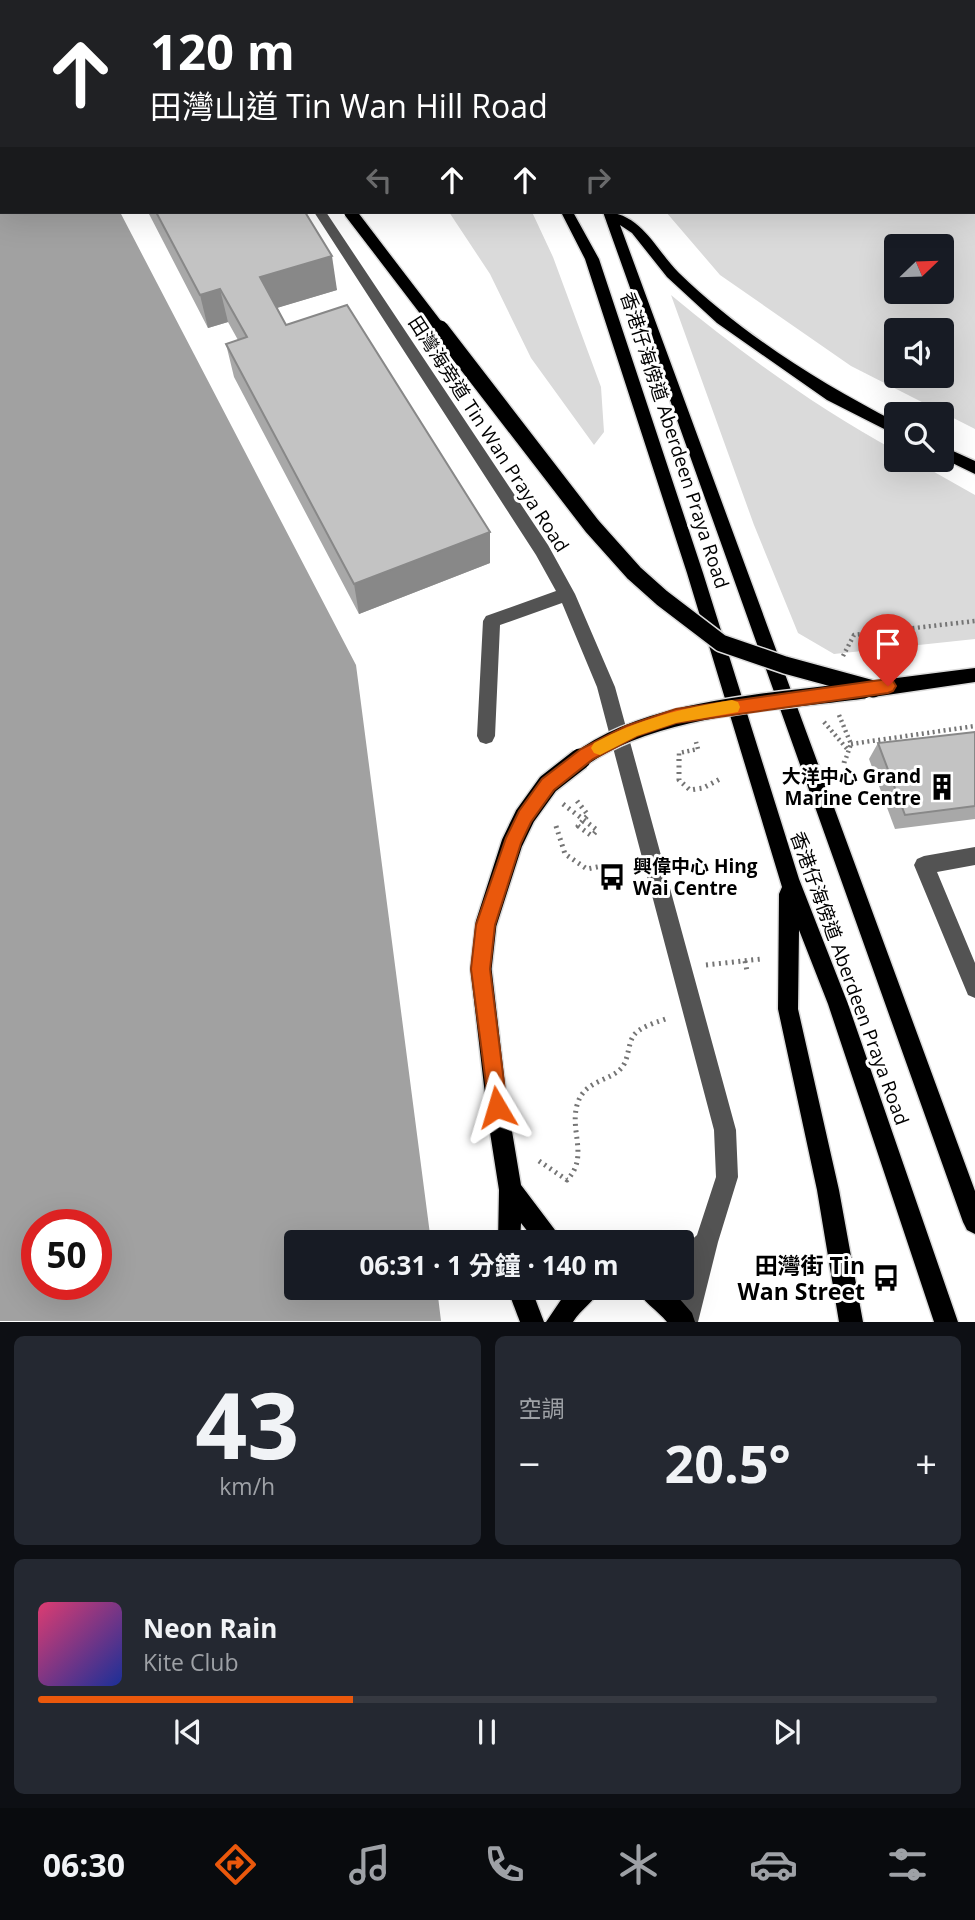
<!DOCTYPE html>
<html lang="zh-TW">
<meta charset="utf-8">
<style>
body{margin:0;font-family:"Open Sans","Noto Sans TC",sans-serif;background:#242831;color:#f1f3f6;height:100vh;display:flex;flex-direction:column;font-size:26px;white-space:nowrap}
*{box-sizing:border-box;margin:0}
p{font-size:23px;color:#9ea1a6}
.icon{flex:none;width:38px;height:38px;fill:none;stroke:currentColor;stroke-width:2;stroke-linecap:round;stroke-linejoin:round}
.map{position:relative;height:1322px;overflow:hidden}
.panel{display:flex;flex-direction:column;gap:14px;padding:14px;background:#0d0f14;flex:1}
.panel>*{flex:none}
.guide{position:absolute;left:0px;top:0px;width:976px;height:214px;box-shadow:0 7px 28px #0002;background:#202124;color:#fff;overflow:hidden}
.needle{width:46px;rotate:67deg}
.fabs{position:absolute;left:884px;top:234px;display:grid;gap:14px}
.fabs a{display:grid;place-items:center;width:70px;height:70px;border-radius:7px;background:#171b24;box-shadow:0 7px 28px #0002;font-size:35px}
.speed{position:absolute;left:21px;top:1209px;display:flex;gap:14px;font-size:35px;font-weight:700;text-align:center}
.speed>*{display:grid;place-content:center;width:91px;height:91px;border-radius:50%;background:#171b24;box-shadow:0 7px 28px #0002;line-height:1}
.speed .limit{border:10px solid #d22;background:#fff;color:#111}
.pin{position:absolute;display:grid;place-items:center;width:60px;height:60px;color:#fff;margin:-72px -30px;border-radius:50% 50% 50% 0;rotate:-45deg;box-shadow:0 0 7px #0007}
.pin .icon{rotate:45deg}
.me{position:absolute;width:77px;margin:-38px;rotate:353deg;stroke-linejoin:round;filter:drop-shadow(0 0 5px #0008)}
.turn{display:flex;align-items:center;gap:24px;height:147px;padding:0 35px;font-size:32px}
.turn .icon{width:91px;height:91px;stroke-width:2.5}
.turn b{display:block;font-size:49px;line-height:60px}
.lanes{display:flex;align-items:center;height:66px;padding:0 35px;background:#0003;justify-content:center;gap:35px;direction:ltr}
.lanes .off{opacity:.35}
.big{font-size:52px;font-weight:700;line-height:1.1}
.panel .tile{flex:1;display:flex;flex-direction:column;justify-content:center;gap:10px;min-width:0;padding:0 24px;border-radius:10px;background:#242831}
.panel .dial{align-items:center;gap:0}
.dial b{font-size:91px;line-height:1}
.song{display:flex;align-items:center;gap:21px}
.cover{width:84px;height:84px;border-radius:10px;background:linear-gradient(135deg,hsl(340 70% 55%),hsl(230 70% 35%))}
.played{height:7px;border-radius:4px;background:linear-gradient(90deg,#ea580c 35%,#363941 35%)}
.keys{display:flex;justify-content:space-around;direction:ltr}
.heat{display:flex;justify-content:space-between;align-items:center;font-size:38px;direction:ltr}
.panel .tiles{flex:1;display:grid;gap:14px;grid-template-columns:1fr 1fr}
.tile:last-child{grid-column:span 2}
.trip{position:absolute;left:284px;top:1230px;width:410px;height:70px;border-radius:7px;background:#171b24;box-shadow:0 7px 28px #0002;font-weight:700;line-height:70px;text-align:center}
.dock{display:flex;height:112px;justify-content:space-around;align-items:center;background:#090b0e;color:#9ea1a6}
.dock .icon{width:49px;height:49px}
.dock .selected{color:#ea580c}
.dock b{font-size:32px;color:#f1f3f6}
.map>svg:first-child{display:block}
.green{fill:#dadada;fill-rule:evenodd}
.water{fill:#a1a1a1;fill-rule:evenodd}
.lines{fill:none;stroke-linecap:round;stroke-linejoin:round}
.major-casing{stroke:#dbdbdb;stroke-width:3}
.path-far1{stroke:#757575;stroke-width:4.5;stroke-dasharray:2 3.5;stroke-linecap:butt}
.path{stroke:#757575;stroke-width:5;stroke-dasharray:2 4.5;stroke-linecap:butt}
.minor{fill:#535353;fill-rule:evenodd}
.major{fill:#000;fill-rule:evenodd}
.major-bridge-far2-casing{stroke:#dbdbdb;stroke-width:15;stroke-linecap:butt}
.major-bridge-far1-casing{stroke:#dbdbdb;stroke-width:20;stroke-linecap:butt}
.major-bridge-casing{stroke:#dbdbdb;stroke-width:24;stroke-linecap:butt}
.path-bridge{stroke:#757575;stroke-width:5;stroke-dasharray:2 4.5;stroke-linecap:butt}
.major-bridge-far2{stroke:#000;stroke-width:12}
.major-bridge-far1{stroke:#000;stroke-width:17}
.major-bridge{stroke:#000;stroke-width:21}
.wall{fill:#a8a8a8}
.shaded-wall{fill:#888}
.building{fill:#c3c3c3;stroke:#888;stroke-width:2}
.route{fill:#ea580c;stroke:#983908;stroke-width:2}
.slow{fill:#f59e0b}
.labels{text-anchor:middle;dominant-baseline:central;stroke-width:6;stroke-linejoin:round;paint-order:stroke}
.street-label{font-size:19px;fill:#000;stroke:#fff}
.poi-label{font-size:19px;font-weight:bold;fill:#000;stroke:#fff;text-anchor:end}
.near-poi-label{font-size:23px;font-weight:bold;fill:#000;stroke:#fff;text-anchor:end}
</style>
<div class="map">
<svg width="975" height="1322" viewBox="0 0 975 1322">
<rect width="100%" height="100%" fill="#fff"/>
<g class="green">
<path d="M 478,0 L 975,0 L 975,429 L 851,366 L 720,275 L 666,212 L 975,212 L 975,2 ZM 896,247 L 942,247 L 942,292 L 896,292 ZM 896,331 L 942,331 L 942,376 L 896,376 Z"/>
<polygon points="449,212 532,212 553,257 601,387 604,432 594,445 531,358 490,274"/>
<path d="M 671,295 C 742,354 816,407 896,451 L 896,460 L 913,460 L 975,495 L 975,639 L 834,654 L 798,633 L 754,525 Z"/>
</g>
<path class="water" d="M 0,17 L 2,212 L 120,212 L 356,665 L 431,1242 L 296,1242 L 296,1288 L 437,1288 L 441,1321 L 0,1321 ZM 37,1225 L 96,1225 L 96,1284 L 37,1284 Z"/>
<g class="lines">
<defs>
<g id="major">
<polygon points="382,0 393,0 394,2 383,2"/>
<polygon points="414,0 425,0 426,2 415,2"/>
<polygon points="561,212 573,212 599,259 703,573 799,879 848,1004 958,1322 934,1322 828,1004 799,930 798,1009 839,1190 863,1322 839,1322 817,1190 778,1009 779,894 782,887 687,573 585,259"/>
<path d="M 603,212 C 641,212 655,249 679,273 C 742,334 818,382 896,422 L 896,435 L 827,400 L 717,323 L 667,277 L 632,233 L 620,225 L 975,1191 L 975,1234 L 967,1230 L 963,1222 Z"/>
<polygon points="942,446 975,461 975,474 942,458"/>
<polygon points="975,668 975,682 873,697 867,694 864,689 867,684 873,681"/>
<polygon points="497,1096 505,1099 508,1107 521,1185 558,1234 561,1242 536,1242 521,1223 520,1242 498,1242 499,1190 486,1107 489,1099"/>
<polygon points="507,1288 531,1288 544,1322 520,1322"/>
<path d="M 569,1288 L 601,1288 C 595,1301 581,1309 573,1322 L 546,1322 Z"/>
<path d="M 636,1288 L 670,1288 L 692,1313 L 695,1322 L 667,1322 C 658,1311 641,1300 636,1288 Z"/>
</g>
</defs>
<use href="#major" class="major-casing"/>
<g class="path-far1">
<polyline points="843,656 854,635 975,621"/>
<polyline points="839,715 851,744 845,761"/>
<polyline points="824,722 848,750"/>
<polyline points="851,744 975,726"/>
<polyline points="679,761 679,753 698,749 696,742"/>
</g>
<g class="path">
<polyline points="679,759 679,780 690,790 703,788 720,779"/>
<polyline points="844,763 845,759"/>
<polyline points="563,804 597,830 592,836"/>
<polyline points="556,826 565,854 587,869 602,866"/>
<polyline points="745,961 747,971"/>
<polyline points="706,965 761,959"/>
<path d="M 539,1161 L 567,1180 C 590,1156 568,1130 578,1102 C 586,1079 613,1081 623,1066 C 629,1057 628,1043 634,1035 C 641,1026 658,1022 668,1018"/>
</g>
<g class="minor">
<polygon points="175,0 185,0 186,2 175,2"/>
<polygon points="314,212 326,212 548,545 575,594 615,687 736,1130 738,1177 718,1242 698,1322 674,1322 686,1276 681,1278 681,1250 697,1235 716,1177 714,1130 597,687 562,603 500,625 495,736 492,742 486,744 480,742 477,736 483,621 486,616 556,591 536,555"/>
<polygon points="975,847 975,865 937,872 975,963 975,998 968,995 914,865 917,859 924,856"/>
</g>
<use href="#major" class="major"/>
<defs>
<polyline id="major-bridge-far2" points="350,212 441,331"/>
<g id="major-bridge-far1">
<polyline points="440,329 592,526 634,573 662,598 721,643 785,665 873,689"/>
<path d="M 578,761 C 650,706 776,702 864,690"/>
</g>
<polyline id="major-bridge" points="497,1107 481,969 486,924 512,843 525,816 548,784 580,759"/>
</defs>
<use href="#major-bridge-far2" class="major-bridge-far2-casing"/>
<use href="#major-bridge-far1" class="major-bridge-far1-casing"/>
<use href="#major-bridge" class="major-bridge-casing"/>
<polyline class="path-bridge" points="577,801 588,815 578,826 592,836"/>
<use href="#major-bridge-far2" class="major-bridge-far2"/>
<use href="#major-bridge-far1" class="major-bridge-far1"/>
<use href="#major-bridge" class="major-bridge"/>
</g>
<g class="wall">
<polygon points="148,212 305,212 337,290 276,308 286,325 490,532 490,563 359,614 234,377 226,344 238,340 228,322 208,328"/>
<polygon points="975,732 975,819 895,829 869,759 878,743"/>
</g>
<g class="shaded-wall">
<polygon points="332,256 337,290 267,311 260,277"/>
<polygon points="220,289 228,322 208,328 200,295"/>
<polygon points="490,532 490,563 359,614 354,584"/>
</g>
<g class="building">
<polygon points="44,0 168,0 169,2 45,2"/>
<polygon points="156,212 305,212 332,256 260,277 286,325 347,305 490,532 354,584 226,344 247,337 220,289 200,295"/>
<polygon points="975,732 975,806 905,815 878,743"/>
</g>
<polygon class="route" points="888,679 893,681 896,686 893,691 888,693 676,723 637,736 593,759 554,790 531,822 521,843 495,925 490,969 507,1107 504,1114 497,1117 490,1114 471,969 476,925 506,838 519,811 542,779 581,749 626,726 676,709"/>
<path class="slow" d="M 732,700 L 738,702 L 740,707 L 738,712 L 676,723 L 637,736 L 600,755 L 594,753 L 591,748 L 594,743 C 639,719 682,708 732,700 Z"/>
<defs>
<symbol id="building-bare" viewBox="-9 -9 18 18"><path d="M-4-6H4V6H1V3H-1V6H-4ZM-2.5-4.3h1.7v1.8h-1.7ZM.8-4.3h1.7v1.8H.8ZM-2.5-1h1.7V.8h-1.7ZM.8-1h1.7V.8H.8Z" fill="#000" stroke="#fff" stroke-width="2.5" paint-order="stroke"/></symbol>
<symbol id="bus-bare" viewBox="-9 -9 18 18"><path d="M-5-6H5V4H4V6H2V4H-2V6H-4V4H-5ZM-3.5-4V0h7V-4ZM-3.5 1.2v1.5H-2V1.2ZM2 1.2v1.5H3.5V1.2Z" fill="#000" stroke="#fff" stroke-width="2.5" paint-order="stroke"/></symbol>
</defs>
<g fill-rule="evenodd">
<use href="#building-bare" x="923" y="768" width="38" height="38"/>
<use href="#bus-bare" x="593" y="858" width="38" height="38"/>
<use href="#bus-bare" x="867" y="1259" width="38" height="38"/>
</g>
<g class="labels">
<g class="street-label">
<text transform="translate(489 434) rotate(57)">田灣海旁道 Tin Wan Praya Road</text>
<text transform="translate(675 440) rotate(72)">香港仔海傍道 Aberdeen Praya Road</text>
<text transform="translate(850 978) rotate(70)">香港仔海傍道 Aberdeen Praya Road</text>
</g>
<g class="poi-label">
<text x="921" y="776">大洋中心 Grand<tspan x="921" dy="22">Marine Centre</tspan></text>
<text x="633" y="866" text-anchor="start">興偉中心 Hing<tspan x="633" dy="22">Wai Centre</tspan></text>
</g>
<g class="near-poi-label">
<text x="865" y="1265">田灣街 Tin<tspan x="865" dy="26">Wan Street</tspan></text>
</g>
</g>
</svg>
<div class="fabs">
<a><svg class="needle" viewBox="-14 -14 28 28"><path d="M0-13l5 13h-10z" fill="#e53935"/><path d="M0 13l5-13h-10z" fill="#9ea1a6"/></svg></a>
<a><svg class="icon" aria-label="sound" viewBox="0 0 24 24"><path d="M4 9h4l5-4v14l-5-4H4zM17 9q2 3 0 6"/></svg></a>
<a><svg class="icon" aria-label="search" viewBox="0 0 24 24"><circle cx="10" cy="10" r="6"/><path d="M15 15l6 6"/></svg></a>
</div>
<div class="speed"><div class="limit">50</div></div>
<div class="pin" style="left:888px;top:686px;background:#d93025"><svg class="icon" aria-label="arrive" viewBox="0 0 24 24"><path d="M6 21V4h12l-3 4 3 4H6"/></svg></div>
<svg class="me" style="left:497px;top:1107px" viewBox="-20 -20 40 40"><path d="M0-17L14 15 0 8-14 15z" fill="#ea580c" stroke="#fff" stroke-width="4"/></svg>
<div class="trip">06:31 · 1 分鐘 · 140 m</div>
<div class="guide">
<div class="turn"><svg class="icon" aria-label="ahead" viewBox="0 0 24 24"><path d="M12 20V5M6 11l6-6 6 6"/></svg><div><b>120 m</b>田灣山道 Tin Wan Hill Road</div></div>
<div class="lanes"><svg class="icon off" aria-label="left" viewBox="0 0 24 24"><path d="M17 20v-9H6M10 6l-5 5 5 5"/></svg><svg class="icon" aria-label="ahead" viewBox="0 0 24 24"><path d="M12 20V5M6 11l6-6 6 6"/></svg><svg class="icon" aria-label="ahead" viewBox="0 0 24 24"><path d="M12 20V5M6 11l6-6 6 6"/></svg><svg class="icon off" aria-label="right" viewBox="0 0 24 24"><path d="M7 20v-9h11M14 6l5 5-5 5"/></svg></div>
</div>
</div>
<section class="panel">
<div class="tiles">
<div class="tile dial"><b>43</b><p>km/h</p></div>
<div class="tile"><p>空調</p>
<div class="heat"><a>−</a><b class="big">20.5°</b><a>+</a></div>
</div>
<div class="tile">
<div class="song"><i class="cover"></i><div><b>Neon Rain</b><p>Kite Club</p></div></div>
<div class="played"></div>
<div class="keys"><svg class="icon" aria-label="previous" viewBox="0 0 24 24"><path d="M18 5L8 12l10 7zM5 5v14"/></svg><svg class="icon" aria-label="pause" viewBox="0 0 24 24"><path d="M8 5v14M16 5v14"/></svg><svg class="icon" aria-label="next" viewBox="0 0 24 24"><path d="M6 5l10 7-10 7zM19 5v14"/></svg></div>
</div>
</div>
</section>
<nav class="dock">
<b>06:30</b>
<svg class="icon selected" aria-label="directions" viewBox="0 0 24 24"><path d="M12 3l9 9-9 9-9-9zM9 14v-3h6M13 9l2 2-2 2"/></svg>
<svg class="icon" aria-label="music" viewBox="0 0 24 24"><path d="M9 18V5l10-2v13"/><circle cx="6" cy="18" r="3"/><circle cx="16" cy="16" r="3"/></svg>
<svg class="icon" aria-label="phone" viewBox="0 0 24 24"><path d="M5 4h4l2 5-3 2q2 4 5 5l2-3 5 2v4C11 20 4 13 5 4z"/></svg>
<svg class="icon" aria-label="climate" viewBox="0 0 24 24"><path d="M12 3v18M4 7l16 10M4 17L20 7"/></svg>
<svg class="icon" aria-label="car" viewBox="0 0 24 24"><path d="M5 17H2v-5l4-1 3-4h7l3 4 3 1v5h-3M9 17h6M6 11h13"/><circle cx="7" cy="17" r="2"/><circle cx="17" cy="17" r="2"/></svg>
<svg class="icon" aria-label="filters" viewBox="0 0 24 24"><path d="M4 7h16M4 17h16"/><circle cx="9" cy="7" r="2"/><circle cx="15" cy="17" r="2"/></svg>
</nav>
